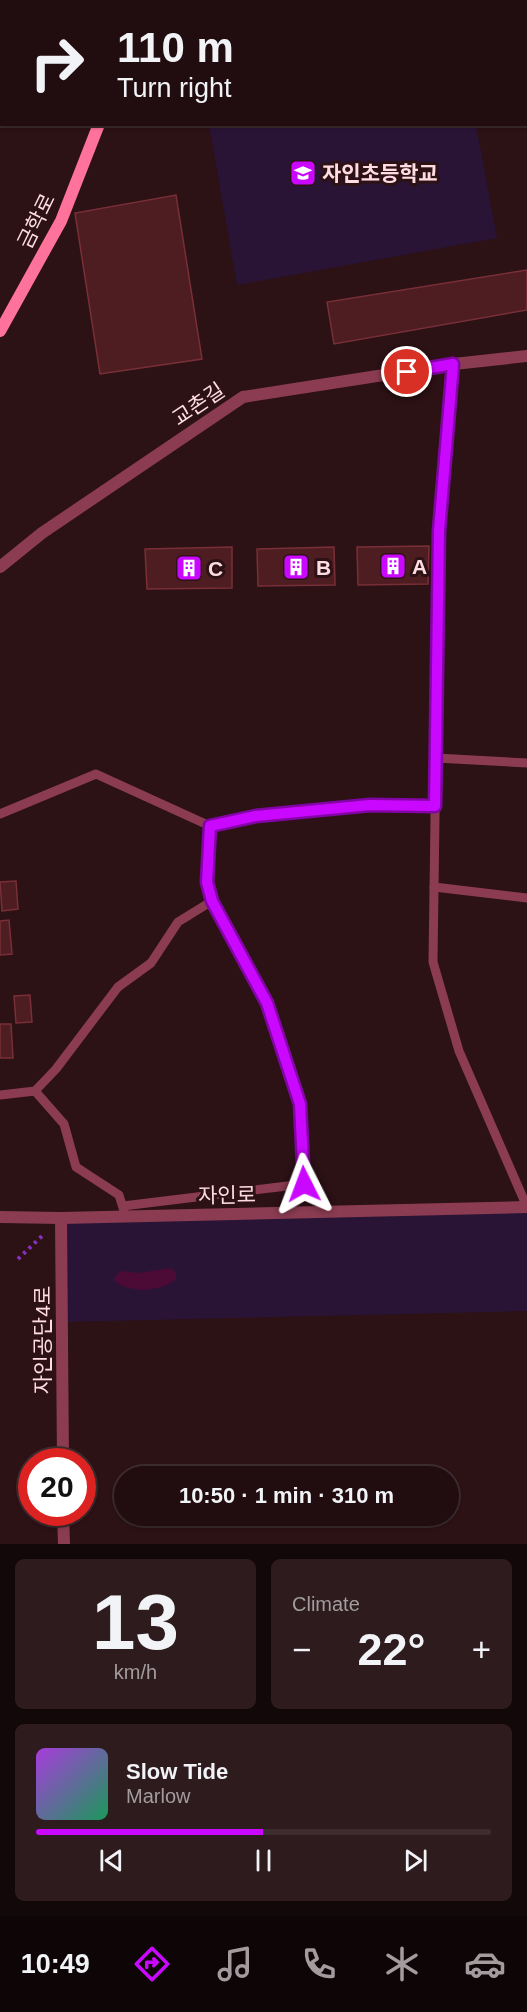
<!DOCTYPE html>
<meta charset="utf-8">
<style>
body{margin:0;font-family:Helvetica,"Noto Sans KR",sans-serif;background:#2d1b1e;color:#f1f3f6;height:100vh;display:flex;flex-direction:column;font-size:22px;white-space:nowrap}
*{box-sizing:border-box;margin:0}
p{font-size:20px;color:#a29c9f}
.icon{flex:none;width:33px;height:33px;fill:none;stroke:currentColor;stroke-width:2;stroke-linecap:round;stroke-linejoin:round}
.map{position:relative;height:1544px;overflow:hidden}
.drawer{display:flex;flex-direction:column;gap:15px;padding:15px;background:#120709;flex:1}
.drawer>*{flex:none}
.banner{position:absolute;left:0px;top:0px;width:528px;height:126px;box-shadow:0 2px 4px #0004,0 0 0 2px #3e2d30;background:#210d10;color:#f1f3f6;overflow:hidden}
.speed{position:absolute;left:18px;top:1448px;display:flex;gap:12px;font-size:30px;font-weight:700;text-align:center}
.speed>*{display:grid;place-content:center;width:78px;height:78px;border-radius:50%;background:#210d10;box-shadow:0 2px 4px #0004,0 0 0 2px #3e2d30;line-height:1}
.speed .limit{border:9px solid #d22;background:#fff;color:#111}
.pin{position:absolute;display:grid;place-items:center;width:51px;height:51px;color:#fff;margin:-26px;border:3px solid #fff;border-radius:50%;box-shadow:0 2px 6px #0007}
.me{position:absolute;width:66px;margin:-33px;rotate:357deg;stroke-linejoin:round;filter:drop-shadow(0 0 4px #0008)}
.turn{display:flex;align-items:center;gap:21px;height:126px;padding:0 18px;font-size:27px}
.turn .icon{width:78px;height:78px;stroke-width:2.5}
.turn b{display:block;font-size:42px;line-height:51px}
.big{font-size:45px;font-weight:700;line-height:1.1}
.drawer .tile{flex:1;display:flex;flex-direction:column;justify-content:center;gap:9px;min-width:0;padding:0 21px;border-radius:9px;background:#2d1b1e}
.drawer .dial{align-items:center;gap:0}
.dial b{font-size:78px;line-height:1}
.song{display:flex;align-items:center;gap:18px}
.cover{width:72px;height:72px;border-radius:9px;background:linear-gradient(135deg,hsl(280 70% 55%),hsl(150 70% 35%))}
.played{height:6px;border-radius:3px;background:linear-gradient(90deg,#cb08ff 50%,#3e2d30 50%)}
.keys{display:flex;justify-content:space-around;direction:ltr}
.heat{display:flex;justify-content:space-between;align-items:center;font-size:33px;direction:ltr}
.drawer .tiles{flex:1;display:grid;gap:15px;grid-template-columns:1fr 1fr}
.tile:last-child{grid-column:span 2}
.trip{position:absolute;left:114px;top:1466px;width:345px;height:60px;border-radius:30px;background:#210d10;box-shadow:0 2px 4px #0004,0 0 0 2px #3e2d30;font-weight:700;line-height:60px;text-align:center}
.menu{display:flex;height:96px;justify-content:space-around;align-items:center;background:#0d0506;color:#a29c9f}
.menu .icon{width:42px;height:42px}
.menu .current{color:#cb08ff}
.menu b{font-size:27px;color:#f1f3f6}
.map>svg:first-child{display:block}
.green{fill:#2a1436}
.water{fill:#4b0b36}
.building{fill:#4d1d22;stroke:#792f37;stroke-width:1.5}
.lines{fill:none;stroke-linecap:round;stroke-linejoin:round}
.path{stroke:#8a31bf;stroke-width:4;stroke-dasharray:3 4.5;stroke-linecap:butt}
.service{stroke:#8b3c52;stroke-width:9}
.minor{stroke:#8b3c52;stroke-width:12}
.tertiary{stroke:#8b3c52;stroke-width:12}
.secondary{stroke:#ff739b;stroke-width:12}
.route-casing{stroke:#8405a6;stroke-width:15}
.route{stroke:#cb08ff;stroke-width:10}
.labels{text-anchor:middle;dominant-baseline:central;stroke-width:6;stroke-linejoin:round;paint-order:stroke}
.poi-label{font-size:21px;font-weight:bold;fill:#ffdce3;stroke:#2c1115;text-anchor:start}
.street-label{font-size:21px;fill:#ffdce3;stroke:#2c1115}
</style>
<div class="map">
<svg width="527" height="1544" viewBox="0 0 527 1544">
<rect width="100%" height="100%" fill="#2c1115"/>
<g class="green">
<polygon points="209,125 476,125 497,238 237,285"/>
<polygon points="527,1209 527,1311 61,1322 61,1218"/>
</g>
<path class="water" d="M 171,1268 L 176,1273 L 176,1279 C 162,1292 127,1294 114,1280 L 116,1275 L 121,1271 L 138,1273 Z"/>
<g class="building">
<polygon points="176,195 202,359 100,374 75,213"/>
<polygon points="527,270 527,310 334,344 327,302"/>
<polygon points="429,546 428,584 358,585 357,547"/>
<polygon points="232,547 232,588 147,589 145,549"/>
<polygon points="334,547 335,585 258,586 257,549"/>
<polygon points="16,881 18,909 2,911 0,882"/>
<polygon points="9,920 12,954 0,955 0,921"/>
<polygon points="30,995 32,1022 16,1023 14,996"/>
<polygon points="0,1024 11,1024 13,1058 0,1058"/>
</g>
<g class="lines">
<polyline class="path" points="18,1259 43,1235"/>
<g class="service">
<polyline points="239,0 239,2"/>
<polyline points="58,2 60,0"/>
<polyline points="0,38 2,38"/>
<polyline points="454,364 439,531 433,962 459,1051 527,1207"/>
<polyline points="436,758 527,763"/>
<polyline points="0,814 96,774 210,826 256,817 370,805 435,806"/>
<polyline points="434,887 527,898"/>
<polyline points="35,1091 64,1124 76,1167 119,1195 124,1211"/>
<polyline points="0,1095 35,1091 56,1069 118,987 151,963 178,922 212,901 207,882 210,826"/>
<polyline points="123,1206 304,1184 300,1104 267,1003 212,901"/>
</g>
<g class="minor">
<polyline points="0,567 42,533 243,397 454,364 527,356"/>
<polyline points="61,1218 63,1461"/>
<polyline points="63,1512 64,1544"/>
</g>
<g class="tertiary">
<polyline points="507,2 527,1"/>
<polyline points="0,77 2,76"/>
<polyline points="0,1217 61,1218 527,1207"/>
</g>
<g class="secondary">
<polyline points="490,0 491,2"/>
<polyline points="0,331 61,221 99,124"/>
</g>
</g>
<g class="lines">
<defs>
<polyline id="route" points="304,1184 300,1104 267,1003 212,901 207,882 210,826 256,816 370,805 435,806 439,531 453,364 407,372"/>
</defs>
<use href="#route" class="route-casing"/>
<use href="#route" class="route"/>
</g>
<defs>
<symbol id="school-square" viewBox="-11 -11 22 22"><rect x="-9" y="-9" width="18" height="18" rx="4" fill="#cb08ff" stroke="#2c1115"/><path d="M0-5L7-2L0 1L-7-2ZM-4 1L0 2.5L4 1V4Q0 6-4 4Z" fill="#fff"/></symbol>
<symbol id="building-square" viewBox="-11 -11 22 22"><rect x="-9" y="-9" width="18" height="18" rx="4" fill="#cb08ff" stroke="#2c1115"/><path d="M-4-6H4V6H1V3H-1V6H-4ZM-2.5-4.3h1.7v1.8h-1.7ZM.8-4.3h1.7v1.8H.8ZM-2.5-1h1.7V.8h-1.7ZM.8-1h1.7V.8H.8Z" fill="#fff"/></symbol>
</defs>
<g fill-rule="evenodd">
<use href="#school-square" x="288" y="158" width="30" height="30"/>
<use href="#building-square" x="378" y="551" width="30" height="30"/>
<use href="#building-square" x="281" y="552" width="30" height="30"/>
<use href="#building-square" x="174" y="553" width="30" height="30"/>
</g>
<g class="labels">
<g class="poi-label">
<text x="322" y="173">자인초등학교</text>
<text x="412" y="566">A</text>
<text x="316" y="567">B</text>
<text x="208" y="568">C</text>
</g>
<g class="street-label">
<text transform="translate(36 221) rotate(-64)">금학로</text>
<text transform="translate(198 404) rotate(-34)">교촌길</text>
<text transform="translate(227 1195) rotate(-1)">자인로</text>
<text transform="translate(42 1340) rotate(-90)">자인공단4로</text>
</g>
</g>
</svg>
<div class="speed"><div class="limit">20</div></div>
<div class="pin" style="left:407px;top:372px;background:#d93025"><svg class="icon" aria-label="arrive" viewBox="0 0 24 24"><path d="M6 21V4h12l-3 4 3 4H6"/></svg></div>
<svg class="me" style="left:304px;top:1184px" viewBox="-20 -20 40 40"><path d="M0-17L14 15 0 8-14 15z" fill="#cb08ff" stroke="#fff" stroke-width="4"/></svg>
<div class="trip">10:50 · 1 min · 310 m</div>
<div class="banner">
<div class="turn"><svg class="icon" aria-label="right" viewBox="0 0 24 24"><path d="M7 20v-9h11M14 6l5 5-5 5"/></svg><div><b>110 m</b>Turn right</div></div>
</div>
</div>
<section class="drawer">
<div class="tiles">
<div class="tile dial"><b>13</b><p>km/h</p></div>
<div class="tile"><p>Climate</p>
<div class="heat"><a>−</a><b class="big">22°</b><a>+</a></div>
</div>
<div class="tile">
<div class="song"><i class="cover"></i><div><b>Slow Tide</b><p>Marlow</p></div></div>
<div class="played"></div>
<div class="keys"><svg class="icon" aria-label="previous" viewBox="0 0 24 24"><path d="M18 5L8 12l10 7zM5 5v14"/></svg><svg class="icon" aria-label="pause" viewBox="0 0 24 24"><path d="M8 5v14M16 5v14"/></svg><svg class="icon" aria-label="next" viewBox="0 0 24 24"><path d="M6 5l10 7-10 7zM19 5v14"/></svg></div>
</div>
</div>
</section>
<nav class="menu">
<b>10:49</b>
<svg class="icon current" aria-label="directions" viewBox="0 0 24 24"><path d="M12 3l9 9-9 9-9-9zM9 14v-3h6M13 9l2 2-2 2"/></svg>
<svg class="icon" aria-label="music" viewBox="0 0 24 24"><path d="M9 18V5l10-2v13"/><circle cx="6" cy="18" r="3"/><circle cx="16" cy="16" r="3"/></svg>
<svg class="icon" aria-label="phone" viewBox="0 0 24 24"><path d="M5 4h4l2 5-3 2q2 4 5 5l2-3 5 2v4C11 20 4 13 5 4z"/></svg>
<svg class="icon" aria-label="climate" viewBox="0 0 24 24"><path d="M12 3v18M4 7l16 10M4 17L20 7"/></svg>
<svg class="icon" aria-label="car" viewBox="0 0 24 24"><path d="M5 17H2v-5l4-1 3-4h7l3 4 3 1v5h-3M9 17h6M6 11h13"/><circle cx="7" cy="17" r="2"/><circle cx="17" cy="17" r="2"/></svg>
</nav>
